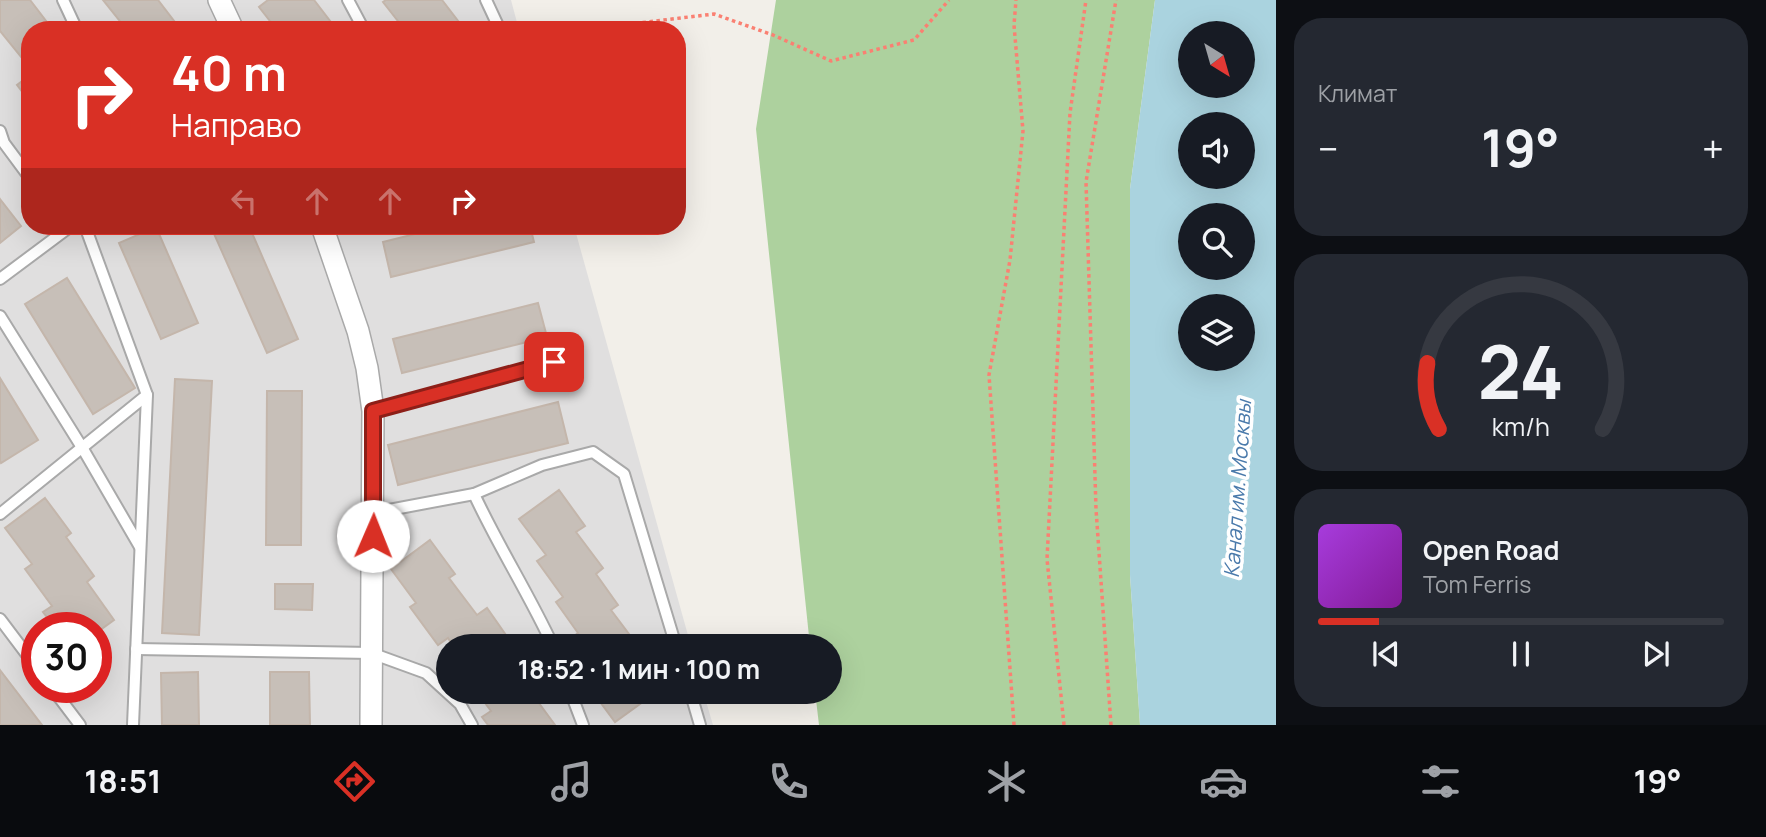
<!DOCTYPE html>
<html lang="ru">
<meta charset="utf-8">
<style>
body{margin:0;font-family:Manrope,sans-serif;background:#242831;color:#f1f3f6;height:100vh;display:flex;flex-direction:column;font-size:26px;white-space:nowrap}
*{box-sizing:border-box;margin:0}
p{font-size:23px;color:#9ea1a6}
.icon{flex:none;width:38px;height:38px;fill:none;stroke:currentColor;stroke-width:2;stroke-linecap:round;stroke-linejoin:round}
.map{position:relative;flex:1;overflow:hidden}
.side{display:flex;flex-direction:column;gap:18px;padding:18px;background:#0d0f14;width:490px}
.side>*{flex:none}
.hud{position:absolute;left:21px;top:21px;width:665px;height:214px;border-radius:28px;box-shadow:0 7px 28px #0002;background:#d93025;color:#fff;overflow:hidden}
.needle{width:46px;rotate:143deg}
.controls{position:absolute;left:1178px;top:21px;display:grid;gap:14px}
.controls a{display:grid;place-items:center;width:77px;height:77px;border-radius:50%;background:#171b24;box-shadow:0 7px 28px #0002;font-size:35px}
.speed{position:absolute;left:21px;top:612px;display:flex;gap:14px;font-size:35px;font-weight:700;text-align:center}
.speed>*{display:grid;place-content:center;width:91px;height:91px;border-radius:50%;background:#171b24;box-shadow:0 7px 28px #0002;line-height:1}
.speed .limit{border:10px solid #d22;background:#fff;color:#111}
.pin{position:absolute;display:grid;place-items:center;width:60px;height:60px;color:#fff;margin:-30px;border-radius:14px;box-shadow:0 4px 10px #0006}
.me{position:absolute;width:77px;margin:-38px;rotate:1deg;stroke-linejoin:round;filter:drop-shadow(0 0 5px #0008)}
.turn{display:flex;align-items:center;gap:24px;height:147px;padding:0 35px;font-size:32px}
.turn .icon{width:91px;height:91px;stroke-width:2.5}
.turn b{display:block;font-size:49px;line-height:60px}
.lanes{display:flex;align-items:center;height:66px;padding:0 35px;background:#0003;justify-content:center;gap:35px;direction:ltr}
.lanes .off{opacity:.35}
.big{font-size:52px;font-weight:700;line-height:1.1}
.side .card{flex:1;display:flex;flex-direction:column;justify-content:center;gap:10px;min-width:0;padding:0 24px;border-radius:28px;background:#242831}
.side .dial{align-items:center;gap:0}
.dial svg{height:182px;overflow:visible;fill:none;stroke:#363941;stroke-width:7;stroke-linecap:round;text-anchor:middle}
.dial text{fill:#f1f3f6;stroke:none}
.song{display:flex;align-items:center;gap:21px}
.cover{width:84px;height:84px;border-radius:10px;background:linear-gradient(135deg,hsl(280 70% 55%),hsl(290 70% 35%))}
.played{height:7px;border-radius:4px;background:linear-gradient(90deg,#d93025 15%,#363941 15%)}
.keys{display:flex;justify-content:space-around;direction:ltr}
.heat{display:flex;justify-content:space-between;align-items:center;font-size:38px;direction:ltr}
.trip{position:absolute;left:436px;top:634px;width:406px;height:70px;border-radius:35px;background:#171b24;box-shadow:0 7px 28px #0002;font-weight:700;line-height:70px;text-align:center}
.tab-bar{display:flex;height:112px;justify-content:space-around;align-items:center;background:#090b0e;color:#9ea1a6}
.tab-bar .icon{width:49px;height:49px}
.tab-bar .on{color:#d93025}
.tab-bar b{font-size:32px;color:#f1f3f6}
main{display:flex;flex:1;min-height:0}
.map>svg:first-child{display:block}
.residential{fill:#e0dfdf;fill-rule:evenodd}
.forest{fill:#add19e}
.water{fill:#aad3df;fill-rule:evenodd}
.building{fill:#c7bfb8;stroke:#c4b6ab;stroke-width:2}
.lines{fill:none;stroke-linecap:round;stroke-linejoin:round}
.lane-casing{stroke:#a9a9a9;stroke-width:14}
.street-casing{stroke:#a9a9a9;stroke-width:24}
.path{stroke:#fa8072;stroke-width:3.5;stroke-dasharray:3.5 3.5;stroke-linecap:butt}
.lane{stroke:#fff;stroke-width:10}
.street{stroke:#fff;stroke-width:21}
.route-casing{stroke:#8d1f18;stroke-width:18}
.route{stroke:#d93025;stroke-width:12}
.labels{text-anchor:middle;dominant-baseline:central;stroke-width:7;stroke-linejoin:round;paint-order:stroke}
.water-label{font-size:21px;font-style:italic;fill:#4a7aab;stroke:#fff}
</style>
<main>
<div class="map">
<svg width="1276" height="725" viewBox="0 0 1276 725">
<rect width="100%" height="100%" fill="#f2efe9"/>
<path class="residential" d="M 0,0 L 511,0 L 519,30 L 30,30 L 30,226 L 574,226 L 691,646 L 448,646 L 448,691 L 703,691 L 713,725 L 0,725 ZM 37,628 L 96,628 L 96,688 L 37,688 Z"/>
<polygon class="forest" points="776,0 1155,0 1130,189 1130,575 1140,725 819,725 815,691 830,691 830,646 810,646 756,129"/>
<path class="water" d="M 1155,0 L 1276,0 L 1276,725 L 1140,725 L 1130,575 L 1130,189 ZM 1190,33 L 1242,33 L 1242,86 L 1190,86 ZM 1190,124 L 1242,124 L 1242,177 L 1190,177 ZM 1190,215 L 1242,215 L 1242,268 L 1190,268 ZM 1190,306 L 1242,306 L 1242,359 L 1190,359 Z"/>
<g class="building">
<polygon points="0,0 30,0 53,30 30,30 30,68 0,31"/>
<polygon points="103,0 158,0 181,30 127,30"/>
<polygon points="268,0 314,0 337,30 277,30 259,7"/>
<polygon points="386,0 442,0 465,30 405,30 383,2"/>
<polygon points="30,75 30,102 17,85"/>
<polygon points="0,199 21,226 0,243"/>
<polygon points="249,226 298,339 267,353 211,227"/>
<polygon points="447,226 530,226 534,242 391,277 383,242"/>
<polygon points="156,227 198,323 161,339 119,243"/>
<polygon points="67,278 135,388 93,414 25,304"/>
<polygon points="538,303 547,337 402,373 393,339"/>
<polygon points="0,378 38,440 1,463 0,461"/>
<polygon points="175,379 212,381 199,635 162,633"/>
<polygon points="267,391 302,391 301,545 266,545"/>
<polygon points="558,402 568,443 398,485 388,445"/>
<polygon points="559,490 585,526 576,532 603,568 596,574 618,605 611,610 638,646 571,646 568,641 578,633 556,602 563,597 537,561 546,555 519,519"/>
<polygon points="45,498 71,533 66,537 94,576 87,582 114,620 96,633 96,628 55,628 43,612 52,606 25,569 32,564 5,528"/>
<polygon points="430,540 455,574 449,578 477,615 487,608 508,638 502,642 504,646 453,646 448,638 438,645 410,607 416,603 391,569"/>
<polygon points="275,584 313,584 312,610 275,609"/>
<polygon points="0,670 42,725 0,725"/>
<polygon points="198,672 199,725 162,725 161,673"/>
<polygon points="270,672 309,672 310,725 270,725"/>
<polygon points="476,691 530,691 555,725 488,725 482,717 491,711"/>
<polygon points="592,691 658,691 615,722"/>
</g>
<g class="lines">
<defs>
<g id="lane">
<polyline points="63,0 77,30"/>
<polyline points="348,0 364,30"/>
<polyline points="486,0 500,30"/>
<polyline points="0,131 4,143 30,178"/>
<polyline points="85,226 147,395 133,725"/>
<polyline points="0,279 71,226"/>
<polyline points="0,316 83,449 140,547"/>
<polyline points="373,411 554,362"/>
<path d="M 474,494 C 498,546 529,594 553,646"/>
<polyline points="373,513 474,494 542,465 593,452 624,474 676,646"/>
<polyline points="0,514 147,395"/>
<polyline points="0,619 37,668"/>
<polyline points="136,649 371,653 426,673 460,704 472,725"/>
<polyline points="52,688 80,725"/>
<polyline points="570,691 583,725"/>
<polyline points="690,691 700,725"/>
</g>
<g id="street">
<polyline points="219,0 233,30"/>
<polyline points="322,226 358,331 367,368 373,411 371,725"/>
</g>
</defs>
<use href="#lane" class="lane-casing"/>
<use href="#street" class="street-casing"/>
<g class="path">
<polyline points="580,30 714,14 773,35 831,61 914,40 949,0"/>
<polyline points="1014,725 989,375 1010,260 1023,131 1014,25 1016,0"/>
<polyline points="1064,725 1047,559 1070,113 1086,0"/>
<polyline points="1111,725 1096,509 1086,182 1116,0"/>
</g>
<use href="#lane" class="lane"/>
<use href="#street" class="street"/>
</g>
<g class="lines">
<defs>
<polyline id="route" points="373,536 373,411 554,362"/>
</defs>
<use href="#route" class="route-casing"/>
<use href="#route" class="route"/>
</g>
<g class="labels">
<g class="water-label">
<text transform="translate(1237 489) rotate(-86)">Канал им. Москвы</text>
</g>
</g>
</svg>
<div class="controls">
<a><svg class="needle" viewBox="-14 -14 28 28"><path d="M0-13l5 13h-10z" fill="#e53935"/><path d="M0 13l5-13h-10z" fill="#9ea1a6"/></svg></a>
<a><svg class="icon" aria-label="sound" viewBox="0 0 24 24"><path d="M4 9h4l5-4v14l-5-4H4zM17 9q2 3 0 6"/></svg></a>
<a><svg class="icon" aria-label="search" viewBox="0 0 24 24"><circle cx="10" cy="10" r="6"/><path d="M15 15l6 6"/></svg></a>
<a><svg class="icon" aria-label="layers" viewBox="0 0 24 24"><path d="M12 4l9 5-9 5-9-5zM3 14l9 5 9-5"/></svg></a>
</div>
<div class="speed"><div class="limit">30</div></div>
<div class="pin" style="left:554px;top:362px;background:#d93025"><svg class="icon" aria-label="arrive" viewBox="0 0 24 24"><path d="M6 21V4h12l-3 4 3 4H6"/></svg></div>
<svg class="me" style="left:373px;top:536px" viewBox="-20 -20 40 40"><circle r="19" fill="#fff"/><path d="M0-13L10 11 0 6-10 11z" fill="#d93025"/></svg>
<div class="trip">18:52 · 1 мин · 100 m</div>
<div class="hud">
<div class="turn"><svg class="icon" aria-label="right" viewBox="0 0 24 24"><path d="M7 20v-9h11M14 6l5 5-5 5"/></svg><div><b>40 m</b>Направо</div></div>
<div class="lanes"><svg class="icon off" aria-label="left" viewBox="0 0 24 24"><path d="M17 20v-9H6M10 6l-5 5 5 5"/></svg><svg class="icon off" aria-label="ahead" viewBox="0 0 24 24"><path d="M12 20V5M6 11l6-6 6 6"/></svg><svg class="icon off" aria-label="ahead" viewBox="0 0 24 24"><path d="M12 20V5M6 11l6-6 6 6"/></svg><svg class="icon" aria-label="right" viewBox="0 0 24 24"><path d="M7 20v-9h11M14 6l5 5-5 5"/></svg></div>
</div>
</div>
<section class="side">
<div class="card"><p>Климат</p>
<div class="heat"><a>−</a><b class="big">19°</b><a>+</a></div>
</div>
<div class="card dial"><svg viewBox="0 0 100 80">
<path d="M14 69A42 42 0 1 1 86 69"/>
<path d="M14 69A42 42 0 0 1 9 40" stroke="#d93025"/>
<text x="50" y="56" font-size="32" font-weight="700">24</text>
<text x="50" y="72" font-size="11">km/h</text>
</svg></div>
<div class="card">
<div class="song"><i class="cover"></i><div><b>Open Road</b><p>Tom Ferris</p></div></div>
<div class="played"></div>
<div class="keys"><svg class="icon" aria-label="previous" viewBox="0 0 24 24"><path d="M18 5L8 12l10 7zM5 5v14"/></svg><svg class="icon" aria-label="pause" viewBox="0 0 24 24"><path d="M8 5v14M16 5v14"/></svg><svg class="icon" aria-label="next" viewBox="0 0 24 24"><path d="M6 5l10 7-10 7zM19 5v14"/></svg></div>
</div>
</section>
</main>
<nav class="tab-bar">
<b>18:51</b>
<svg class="icon on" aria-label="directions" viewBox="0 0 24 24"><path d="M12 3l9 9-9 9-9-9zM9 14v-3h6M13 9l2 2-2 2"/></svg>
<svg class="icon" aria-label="music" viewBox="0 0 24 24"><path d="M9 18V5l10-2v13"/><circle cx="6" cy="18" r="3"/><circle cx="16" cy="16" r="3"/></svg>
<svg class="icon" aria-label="phone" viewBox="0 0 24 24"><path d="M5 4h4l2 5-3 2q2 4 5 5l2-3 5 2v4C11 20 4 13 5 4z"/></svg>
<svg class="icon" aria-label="climate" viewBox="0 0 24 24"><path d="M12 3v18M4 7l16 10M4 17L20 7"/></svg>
<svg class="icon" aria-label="car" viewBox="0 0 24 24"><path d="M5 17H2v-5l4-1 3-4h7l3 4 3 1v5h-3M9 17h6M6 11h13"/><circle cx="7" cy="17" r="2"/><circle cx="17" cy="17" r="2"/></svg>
<svg class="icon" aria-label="filters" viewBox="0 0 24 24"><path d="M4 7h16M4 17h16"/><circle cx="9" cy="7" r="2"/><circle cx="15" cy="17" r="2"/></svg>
<b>19°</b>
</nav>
